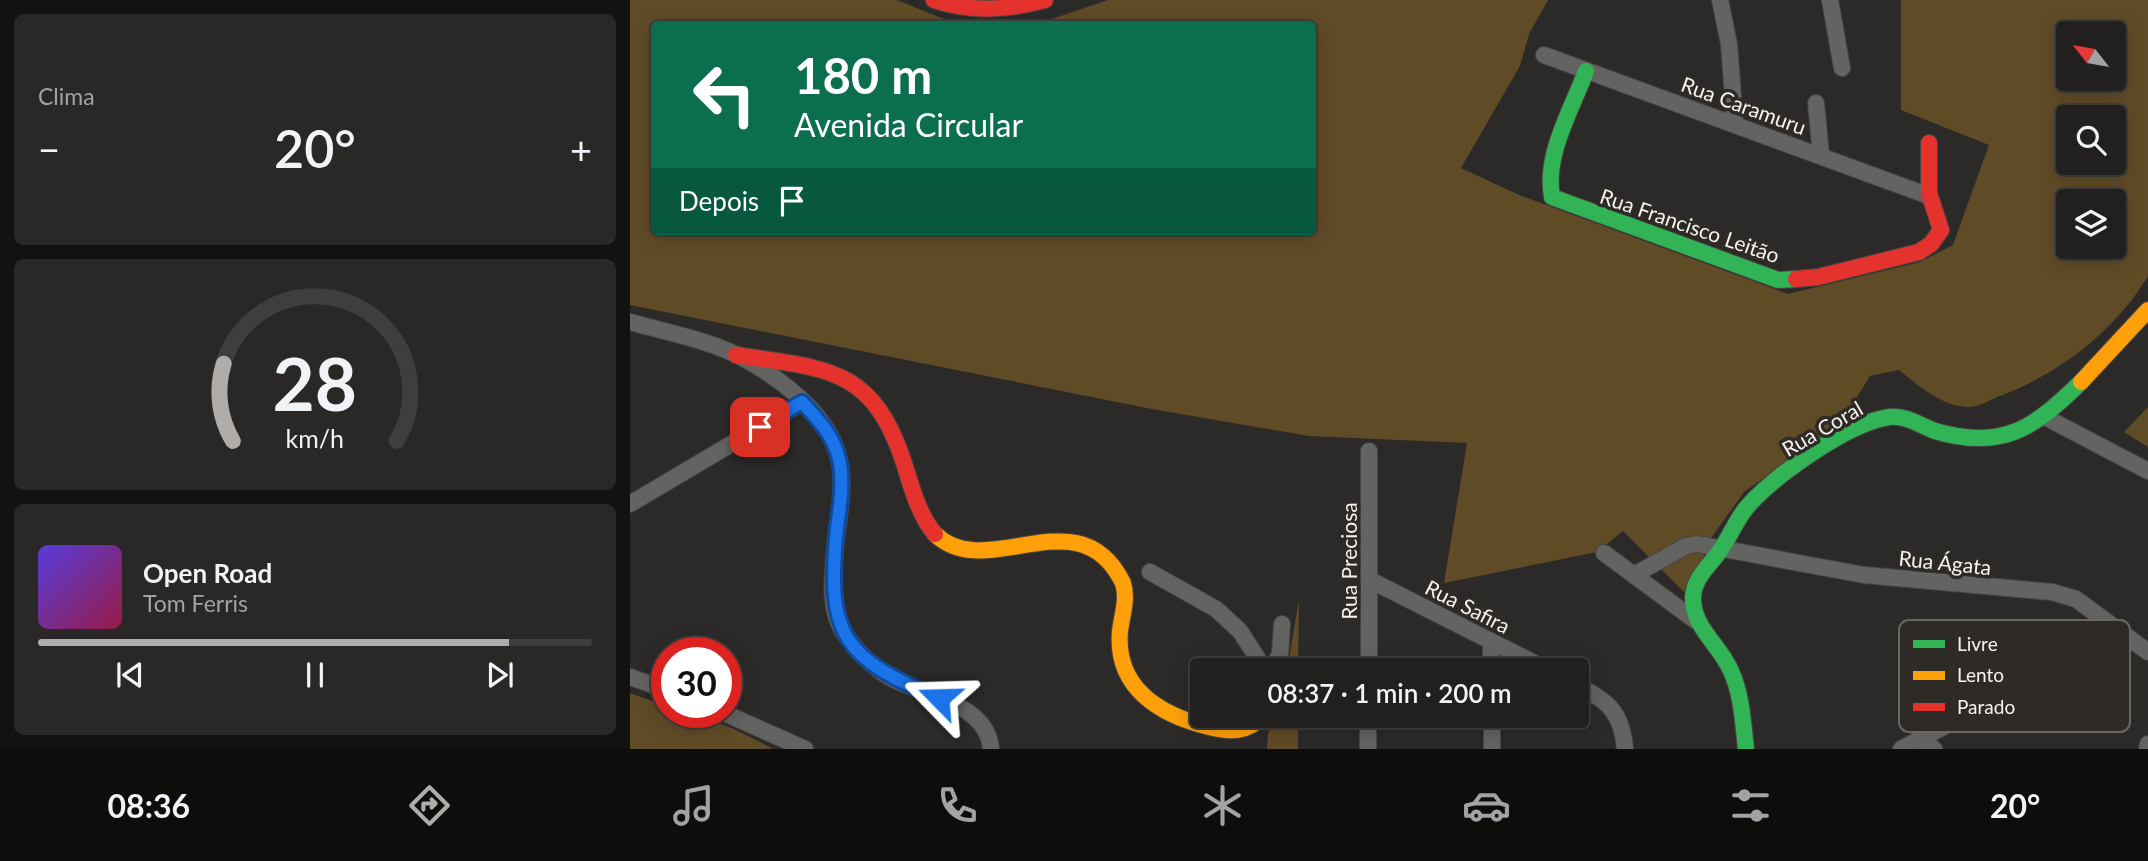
<!DOCTYPE html>
<html lang="pt">
<meta charset="utf-8">
<style>
body{margin:0;font-family:Lato,sans-serif;background:#292827;color:#f1f3f6;height:100vh;display:flex;flex-direction:column;font-size:26px;white-space:nowrap}
*{box-sizing:border-box;margin:0}
p{font-size:23px;color:#a2a3a4}
.icon{flex:none;width:38px;height:38px;fill:none;stroke:currentColor;stroke-width:2;stroke-linecap:round;stroke-linejoin:round}
.map{position:relative;flex:1;overflow:hidden}
.drawer{display:flex;flex-direction:column;gap:14px;padding:14px;background:#121210;width:630px}
.drawer>*{flex:none}
.banner{position:absolute;left:21px;top:21px;width:665px;height:214px;border-radius:7px;box-shadow:0 4px 18px #0003,0 0 0 2px #3e3e3c;background:#0b6e4f;color:#fff;overflow:hidden}
.needle{width:46px;rotate:301deg}
.buttons{position:absolute;left:1426px;top:21px;display:grid;gap:14px}
.buttons a{display:grid;place-items:center;width:70px;height:70px;border-radius:7px;background:#21201e;box-shadow:0 4px 18px #0003,0 0 0 2px #3e3e3c;font-size:35px}
.speed{position:absolute;left:21px;top:637px;display:flex;gap:14px;font-size:35px;font-weight:700;text-align:center}
.speed>*{display:grid;place-content:center;width:91px;height:91px;border-radius:50%;background:#21201e;box-shadow:0 4px 18px #0003,0 0 0 2px #3e3e3c;line-height:1}
.speed .limit{border:10px solid #d22;background:#fff;color:#111}
.pin{position:absolute;display:grid;place-items:center;width:60px;height:60px;color:#fff;margin:-30px;border-radius:14px;box-shadow:0 4px 10px #0006}
.me{position:absolute;width:77px;margin:-38px;rotate:292deg;stroke-linejoin:round;filter:drop-shadow(0 0 5px #0008)}
.turn{display:flex;align-items:center;gap:24px;height:147px;padding:0 28px;font-size:32px}
.turn .icon{width:91px;height:91px;stroke-width:2.5}
.turn b{display:block;font-size:49px;line-height:60px}
.then{display:flex;align-items:center;height:66px;padding:0 28px;background:#0003;gap:14px;font-size:26px}
.big{font-size:52px;font-weight:600;line-height:1.1}
.drawer .widget{flex:1;display:flex;flex-direction:column;justify-content:center;gap:10px;min-width:0;padding:0 24px;border-radius:10px;background:#292827}
.drawer .dial{align-items:center;gap:0}
.dial svg{height:182px;overflow:visible;fill:none;stroke:#3e3e3c;stroke-width:7;stroke-linecap:round;text-anchor:middle}
.dial text{fill:#f1f3f6;stroke:none}
.song{display:flex;align-items:center;gap:21px}
.cover{width:84px;height:84px;border-radius:10px;background:linear-gradient(135deg,hsl(250 70% 55%),hsl(340 70% 35%))}
.played{height:7px;border-radius:4px;background:linear-gradient(90deg,#afaca9 85%,#3e3e3c 85%)}
.keys{display:flex;justify-content:space-around;direction:ltr}
.heat{display:flex;justify-content:space-between;align-items:center;font-size:38px;direction:ltr}
.trip{position:absolute;left:560px;top:658px;width:399px;height:70px;border-radius:7px;background:#21201e;box-shadow:0 4px 18px #0003,0 0 0 2px #3e3e3c;font-weight:600;line-height:70px;text-align:center}
.dock{display:flex;height:112px;justify-content:space-around;align-items:center;background:#0d0d0c;color:#a2a3a4}
.dock .icon{width:49px;height:49px}
.dock .selected{color:#afaca9}
.dock b{font-size:32px;color:#f1f3f6}
main{display:flex;flex:1;min-height:0}
.map>svg:first-child{display:block}
.green{fill:#604b27;fill-rule:evenodd}
.lines{fill:none;stroke-linecap:round;stroke-linejoin:round}
.street-casing{stroke:#474645;stroke-width:18}
.fast-casing{stroke:#474645;stroke-width:18}
.slow-casing{stroke:#474645;stroke-width:18}
.jam-casing{stroke:#474645;stroke-width:18}
.street{stroke:#636362;stroke-width:16}
.fast{stroke:#30b455;stroke-width:16}
.slow{stroke:#ff9f0a;stroke-width:16}
.jam{stroke:#e5322d;stroke-width:16}
.route-casing{stroke:#114b97;stroke-width:18}
.route{stroke:#1a73e8;stroke-width:12}
.labels{text-anchor:middle;dominant-baseline:central;stroke-width:7;stroke-linejoin:round;paint-order:stroke}
.street-label{font-size:21px;fill:#f5f2ef;stroke:#2e2b26}
.key{fill:#2e2b26;stroke:#6a6762;stroke-width:2}
.key-label{font-size:19px;fill:#f5f2ef}
</style>
<main>
<section class="drawer">
<div class="widget"><p>Clima</p>
<div class="heat"><a>−</a><b class="big">20°</b><a>+</a></div>
</div>
<div class="widget dial"><svg viewBox="0 0 100 80">
<path d="M14 69A42 42 0 1 1 86 69"/>
<path d="M14 69A42 42 0 0 1 10 35" stroke="#afaca9"/>
<text x="50" y="56" font-size="32" font-weight="700">28</text>
<text x="50" y="72" font-size="11">km/h</text>
</svg></div>
<div class="widget">
<div class="song"><i class="cover"></i><div><b>Open Road</b><p>Tom Ferris</p></div></div>
<div class="played"></div>
<div class="keys"><svg class="icon" aria-label="previous" viewBox="0 0 24 24"><path d="M18 5L8 12l10 7zM5 5v14"/></svg><svg class="icon" aria-label="pause" viewBox="0 0 24 24"><path d="M8 5v14M16 5v14"/></svg><svg class="icon" aria-label="next" viewBox="0 0 24 24"><path d="M6 5l10 7-10 7zM19 5v14"/></svg></div>
</div>
</section>
<div class="map">
<svg width="1518" height="749" viewBox="0 0 1518 749">
<rect width="100%" height="100%" fill="#2c2a28"/>
<g class="green">
<path d="M 0,0 L 267,0 L 326,24 L 24,24 L 24,231 L 682,231 L 682,24 L 407,24 L 478,0 L 918,0 L 899,34 L 890,66 L 831,168 L 889,195 L 1158,294 L 1290,262 L 1323,245 L 1359,145 L 1271,110 L 1271,0 L 1518,0 L 1518,276 C 1485,331 1430,373 1370,396 C 1361,399 1349,407 1340,407 C 1312,407 1289,386 1269,370 L 1240,376 L 1226,399 L 1222,416 L 1114,492 L 1081,538 L 1058,596 L 993,531 L 967,552 L 814,583 L 837,443 L 679,436 L 522,409 L 0,305 ZM 1438,33 L 1484,33 L 1484,79 L 1438,79 ZM 1438,117 L 1484,117 L 1484,163 L 1438,163 ZM 1438,201 L 1484,201 L 1484,247 L 1438,247 Z"/>
<polygon points="1518,407 1518,447 1494,432"/>
<polygon points="669,600 668,670 657,670"/>
<path d="M 0,693 L 37,706 L 37,712 C 74,712 111,732 143,749 L 0,749 Z"/>
<polygon points="646,716 668,716 668,749 637,749 638,733"/>
</g>
<g class="lines">
<defs>
<g id="street">
<polyline points="1090,0 1099,44 1105,123"/>
<polyline points="1200,0 1212,68"/>
<polyline points="914,55 1299,196"/>
<polyline points="1186,103 1191,155"/>
<path d="M 0,322 C 35,332 74,339 107,355 C 146,375 199,413 209,459 C 216,487 208,520 205,549 C 202,577 198,612 216,636 C 229,653 244,669 263,679 C 296,697 357,703 361,749"/>
<polyline points="1415,417 1518,471"/>
<polyline points="0,504 172,402"/>
<polyline points="974,553 1066,621"/>
<polyline points="520,572 586,609 610,631 635,670"/>
<polyline points="1004,575 1056,546 1067,544 1234,575 1422,592 1446,599 1518,652"/>
<polyline points="740,580 918,670"/>
<polyline points="861,641 861,670"/>
<polyline points="641,670 650,654 652,624"/>
<polyline points="739,670 739,451"/>
<polyline points="0,677 37,690"/>
<path d="M 947,685 C 978,701 992,712 995,749"/>
<polyline points="92,712 175,749"/>
<polyline points="862,716 862,749"/>
<polyline points="1289,737 1304,749"/>
<polyline points="738,749 738,716"/>
<polyline points="1271,749 1319,724 1410,693"/>
<polyline points="1517,749 1518,744"/>
</g>
<g id="fast">
<path d="M 956,71 C 942,109 914,155 922,197 L 1148,280 L 1166,279"/>
<path d="M 1116,749 C 1113,723 1112,695 1101,671 C 1090,645 1062,627 1063,597 C 1064,578 1079,566 1089,552 C 1100,537 1106,520 1117,507 C 1144,476 1219,422 1260,417 C 1276,415 1291,426 1305,431 C 1373,451 1404,428 1451,382"/>
</g>
<g id="slow">
<polyline points="1451,382 1518,310"/>
<path d="M 305,534 C 357,585 449,493 493,583 C 498,599 492,615 490,631 C 485,688 530,715 579,727 C 599,732 618,733 633,716"/>
</g>
<g id="jam">
<path d="M 304,0 C 342,13 377,10 415,0"/>
<polyline points="1166,279 1188,277 1289,252 1301,244 1311,230 1299,193 1299,143"/>
<path d="M 106,355 C 194,369 241,365 273,460 C 281,485 288,514 305,534"/>
</g>
</defs>
<use href="#street" class="street-casing"/>
<use href="#fast" class="fast-casing"/>
<use href="#slow" class="slow-casing"/>
<use href="#jam" class="jam-casing"/>
<use href="#street" class="street"/>
<use href="#fast" class="fast"/>
<use href="#slow" class="slow"/>
<use href="#jam" class="jam"/>
</g>
<g class="lines">
<defs>
<path id="route" d="M 130,427 L 172,402 C 187,418 204,436 209,459 C 214,481 210,506 207,528 C 196,633 211,658 309,698"/>
</defs>
<use href="#route" class="route-casing"/>
<use href="#route" class="route"/>
</g>
<g class="labels">
<g class="street-label">
<text transform="translate(1114 105) rotate(20)">Rua Caramuru</text>
<text transform="translate(1060 225) rotate(19)">Rua Francisco Leitão</text>
<text transform="translate(1192 428) rotate(-30)">Rua Coral</text>
<text transform="translate(718 561) rotate(-90)">Rua Preciosa</text>
<text transform="translate(1315 562) rotate(6)">Rua Ágata</text>
<text transform="translate(838 606) rotate(27)">Rua Safira</text>
</g>
</g>
<rect x="1269" y="620" width="231" height="112" rx="10" class="key"/>
<rect x="1283" y="640" width="32" height="8" fill="#30b455"/>
<rect x="1283" y="671" width="32" height="9" fill="#ff9f0a"/>
<rect x="1283" y="703" width="32" height="8" fill="#e5322d"/>
<g class="key-label">
<text x="1327" y="651">Livre</text>
<text x="1327" y="682">Lento</text>
<text x="1327" y="714">Parado</text>
</g>
</svg>
<div class="buttons">
<a><svg class="needle" viewBox="-14 -14 28 28"><path d="M0-13l5 13h-10z" fill="#e53935"/><path d="M0 13l5-13h-10z" fill="#a2a3a4"/></svg></a>
<a><svg class="icon" aria-label="search" viewBox="0 0 24 24"><circle cx="10" cy="10" r="6"/><path d="M15 15l6 6"/></svg></a>
<a><svg class="icon" aria-label="layers" viewBox="0 0 24 24"><path d="M12 4l9 5-9 5-9-5zM3 14l9 5 9-5"/></svg></a>
</div>
<div class="speed"><div class="limit">30</div></div>
<div class="pin" style="left:130px;top:427px;background:#d93025"><svg class="icon" aria-label="arrive" viewBox="0 0 24 24"><path d="M6 21V4h12l-3 4 3 4H6"/></svg></div>
<svg class="me" style="left:309px;top:698px" viewBox="-20 -20 40 40"><path d="M0-17L14 15 0 8-14 15z" fill="#1a73e8" stroke="#fff" stroke-width="4"/></svg>
<div class="trip">08:37 · 1 min · 200 m</div>
<div class="banner">
<div class="turn"><svg class="icon" aria-label="left" viewBox="0 0 24 24"><path d="M17 20v-9H6M10 6l-5 5 5 5"/></svg><div><b>180 m</b>Avenida Circular</div></div>
<div class="then">Depois<svg class="icon" aria-label="arrive" viewBox="0 0 24 24"><path d="M6 21V4h12l-3 4 3 4H6"/></svg></div>
</div>
</div>
</main>
<nav class="dock">
<b>08:36</b>
<svg class="icon selected" aria-label="directions" viewBox="0 0 24 24"><path d="M12 3l9 9-9 9-9-9zM9 14v-3h6M13 9l2 2-2 2"/></svg>
<svg class="icon" aria-label="music" viewBox="0 0 24 24"><path d="M9 18V5l10-2v13"/><circle cx="6" cy="18" r="3"/><circle cx="16" cy="16" r="3"/></svg>
<svg class="icon" aria-label="phone" viewBox="0 0 24 24"><path d="M5 4h4l2 5-3 2q2 4 5 5l2-3 5 2v4C11 20 4 13 5 4z"/></svg>
<svg class="icon" aria-label="climate" viewBox="0 0 24 24"><path d="M12 3v18M4 7l16 10M4 17L20 7"/></svg>
<svg class="icon" aria-label="car" viewBox="0 0 24 24"><path d="M5 17H2v-5l4-1 3-4h7l3 4 3 1v5h-3M9 17h6M6 11h13"/><circle cx="7" cy="17" r="2"/><circle cx="17" cy="17" r="2"/></svg>
<svg class="icon" aria-label="filters" viewBox="0 0 24 24"><path d="M4 7h16M4 17h16"/><circle cx="9" cy="7" r="2"/><circle cx="15" cy="17" r="2"/></svg>
<b>20°</b>
</nav>
